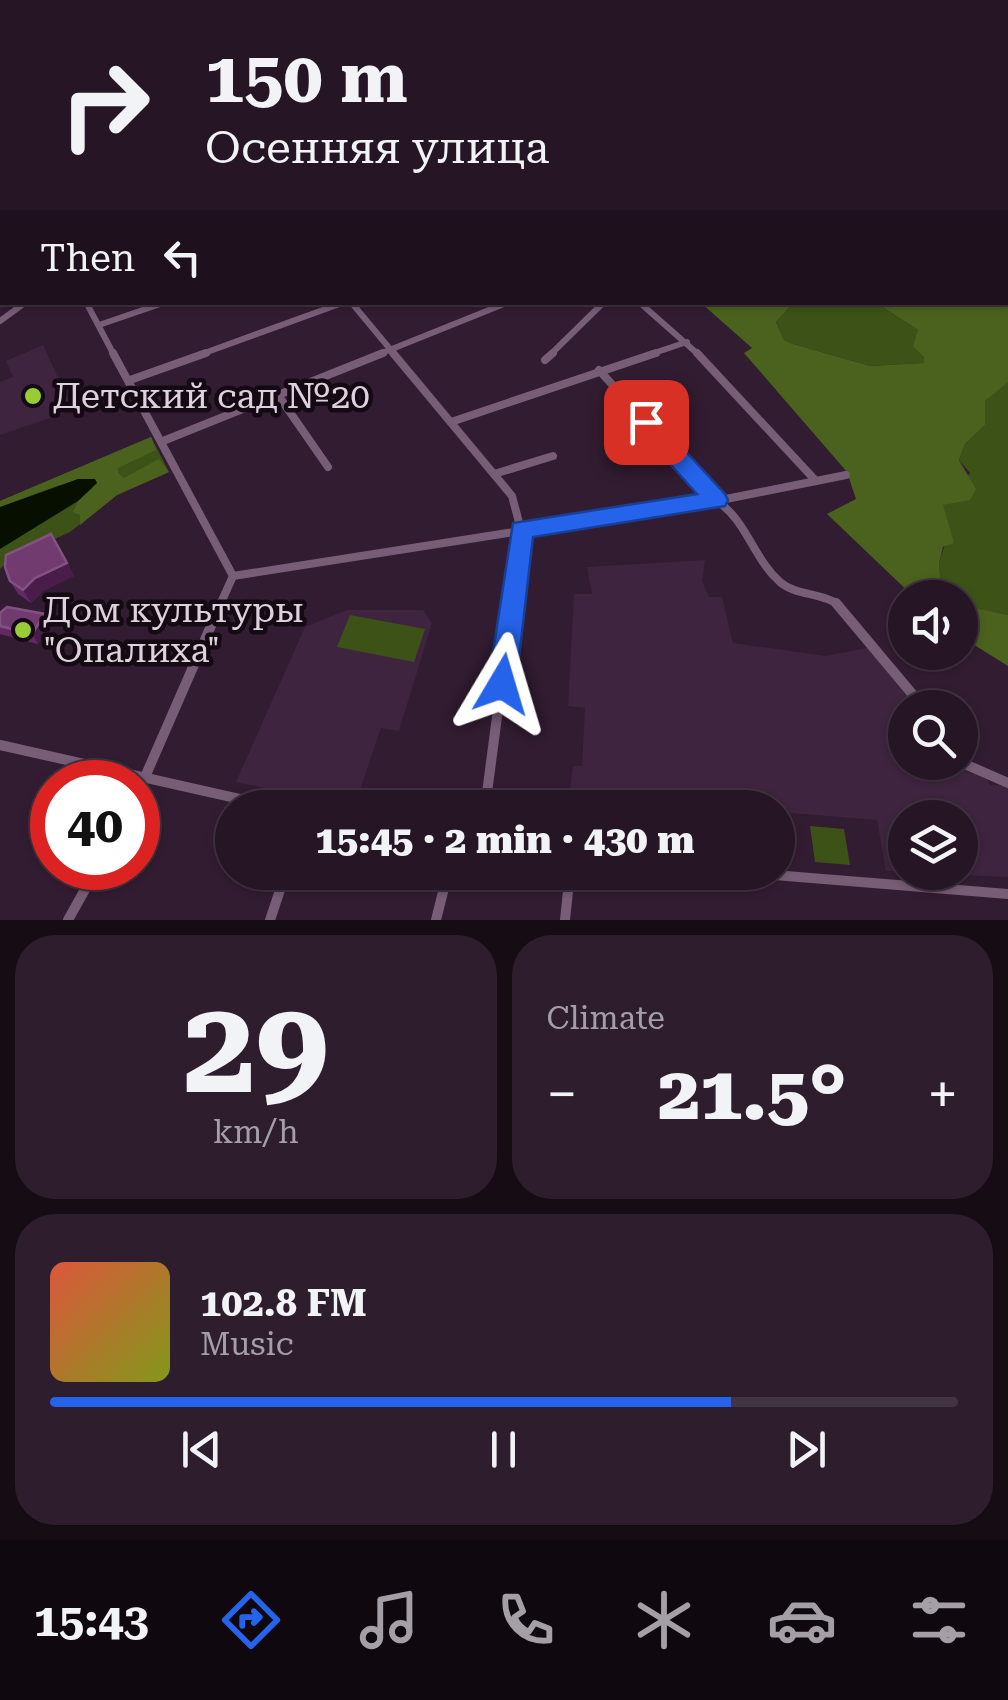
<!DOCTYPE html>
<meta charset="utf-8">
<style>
body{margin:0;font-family:"Roboto Serif",serif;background:#2e1e2d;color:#f1f3f6;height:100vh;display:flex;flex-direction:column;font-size:38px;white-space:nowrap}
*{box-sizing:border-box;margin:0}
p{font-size:32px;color:#a49fa7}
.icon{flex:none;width:55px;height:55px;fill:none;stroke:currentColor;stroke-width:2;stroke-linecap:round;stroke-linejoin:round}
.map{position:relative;height:920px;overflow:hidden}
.sheet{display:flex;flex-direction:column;gap:15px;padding:15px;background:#150c14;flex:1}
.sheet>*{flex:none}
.hud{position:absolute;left:0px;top:0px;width:1010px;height:305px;box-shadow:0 2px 8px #0004,0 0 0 2px #423442;background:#261525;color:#f1f3f6;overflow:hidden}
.tools{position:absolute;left:888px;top:580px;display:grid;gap:20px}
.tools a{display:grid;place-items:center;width:90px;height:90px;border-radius:50%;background:#261525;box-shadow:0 2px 8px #0004,0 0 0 2px #423442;font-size:50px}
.speed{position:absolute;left:30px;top:760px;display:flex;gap:20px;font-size:50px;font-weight:700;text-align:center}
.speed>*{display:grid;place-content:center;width:130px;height:130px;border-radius:50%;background:#261525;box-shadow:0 2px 8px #0004,0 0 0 2px #423442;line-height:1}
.speed .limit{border:15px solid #d22;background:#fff;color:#111}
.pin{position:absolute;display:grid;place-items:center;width:85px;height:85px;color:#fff;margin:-42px;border-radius:20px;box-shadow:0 5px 15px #0006}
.me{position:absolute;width:110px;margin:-55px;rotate:7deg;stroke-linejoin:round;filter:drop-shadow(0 0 8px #0008)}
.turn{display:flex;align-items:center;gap:35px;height:210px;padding:0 40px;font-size:45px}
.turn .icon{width:130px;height:130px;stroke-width:2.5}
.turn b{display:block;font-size:70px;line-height:85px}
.then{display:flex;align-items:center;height:95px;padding:0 40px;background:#0003;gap:20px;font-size:38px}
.big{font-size:75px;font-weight:800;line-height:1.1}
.sheet .widget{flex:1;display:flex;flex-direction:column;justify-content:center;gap:15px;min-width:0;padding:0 35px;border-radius:40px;background:#2e1e2d}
.sheet .dial{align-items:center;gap:0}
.dial b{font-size:130px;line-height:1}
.song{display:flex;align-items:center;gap:30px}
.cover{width:120px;height:120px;border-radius:15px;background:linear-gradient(135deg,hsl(10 70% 55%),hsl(70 70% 35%))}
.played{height:10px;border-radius:5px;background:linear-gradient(90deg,#2563eb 75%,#423442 75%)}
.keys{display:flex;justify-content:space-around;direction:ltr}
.heat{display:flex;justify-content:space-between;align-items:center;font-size:55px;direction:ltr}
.sheet .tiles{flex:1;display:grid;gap:15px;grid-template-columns:1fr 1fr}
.widget:last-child{grid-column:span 2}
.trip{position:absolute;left:215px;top:790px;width:580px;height:100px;border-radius:50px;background:#261525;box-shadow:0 2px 8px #0004,0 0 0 2px #423442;font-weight:800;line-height:100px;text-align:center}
.menu{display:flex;height:160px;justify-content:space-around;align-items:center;background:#0f080f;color:#a49fa7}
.menu .icon{width:70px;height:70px}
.menu .selected{color:#2563eb}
.menu b{font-size:45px;color:#f1f3f6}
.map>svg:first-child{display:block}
.built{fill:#3e243e}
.green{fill:#3d5217}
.forest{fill:#4a621e}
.water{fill:#070f00}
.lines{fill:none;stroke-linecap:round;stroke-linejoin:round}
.minor-far3{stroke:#775d76;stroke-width:5}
.minor-far2{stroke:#775d76;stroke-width:6}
.minor-far1{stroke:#775d76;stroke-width:8}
.minor{stroke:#775d76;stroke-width:10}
.major{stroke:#b687b4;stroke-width:6}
.wall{fill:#632963}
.shaded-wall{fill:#4a1c4a}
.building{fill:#713b70;stroke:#825282;stroke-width:2.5}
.route{fill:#2563eb;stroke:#184099;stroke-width:2.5}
.poi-dot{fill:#99cb35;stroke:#140a13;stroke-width:4}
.labels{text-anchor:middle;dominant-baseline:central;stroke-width:9;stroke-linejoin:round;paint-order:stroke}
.poi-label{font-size:35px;fill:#dfd0de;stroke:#140a13;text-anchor:start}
</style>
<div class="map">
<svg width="1008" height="920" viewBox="0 0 1008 920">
<rect width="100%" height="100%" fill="#321c31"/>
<g class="built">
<polygon points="43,345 73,410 0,435 0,382 13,377 6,361"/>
<polygon points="705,560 702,581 709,597 722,597 733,643 825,656 867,648 920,707 905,708 905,762 948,763 987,779 990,785 1008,786 1008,877 906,873 960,872 960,818 905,818 905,872 886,871 877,820 779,812 778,808 568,807 573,766 582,766 585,708 568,706 574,594 592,594 587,567"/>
<polygon points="347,610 423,610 432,623 399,731 381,728 354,807 236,782 305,627"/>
</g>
<g class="green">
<polygon points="793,303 883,303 884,308 918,330 925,363 870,366 793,344 784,340 776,322"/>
<polygon points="1006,381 1008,382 1008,615 961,606 960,598 952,597 941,587 939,564 944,547 953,542 942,505 970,473 959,460 965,444 985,425 985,401"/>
<polygon points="151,437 169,472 117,495 70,532 9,560 0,569 0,501"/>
<polygon points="350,615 425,629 414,662 337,647"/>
<polygon points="810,826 844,829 850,865 815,862"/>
</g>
<g class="forest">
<polygon points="1008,200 1008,382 985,401 985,425 965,444 959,460 976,489 970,500 943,505 954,543 943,547 939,564 941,587 952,597 914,597 827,514 856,499 847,472 744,353 752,348 701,303 793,303 776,322 784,340 793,344 870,366 924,363 924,357 913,346 918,330 884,308 883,303 1008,302"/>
<polygon points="151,437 156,450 118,468 118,473 124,478 159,459 169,472 117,495 80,525 80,515 73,512 78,501 93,488 59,485 0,507 0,501"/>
<polygon points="960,605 1008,615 1008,666 960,636"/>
</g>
<polygon class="water" points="78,479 95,479 97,483 78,501 0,549 0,507"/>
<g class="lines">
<g class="minor-far3">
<polyline points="110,0 115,2"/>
<polyline points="545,0 551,2"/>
<polyline points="608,0 615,2"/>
<polyline points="673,0 681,2"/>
<polyline points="740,0 748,2"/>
<polyline points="807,0 815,2"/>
<polyline points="846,0 852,2"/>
<polyline points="160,2 172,0"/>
<polyline points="261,2 271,0"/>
<polyline points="449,2 457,0"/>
</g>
<g class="minor-far2">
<polyline points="86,302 114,355"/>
<polyline points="351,302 395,355"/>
<polyline points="639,302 699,355"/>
<polyline points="0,321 26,302"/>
<polyline points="99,325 166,302"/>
<polyline points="199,355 345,302"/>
<polyline points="377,355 509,302"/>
<polyline points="550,355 604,302"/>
<polyline points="648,355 687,342"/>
</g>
<g class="minor-far1">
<polyline points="113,353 233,576 220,605"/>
<polyline points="393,353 512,496 521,530 511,605"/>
<polyline points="697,353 816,481"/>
<polyline points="545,360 553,353"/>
<path d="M 599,370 L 716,500 C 747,521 753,558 780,582 C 796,596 821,592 839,605"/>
<polyline points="130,380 206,353"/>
<polyline points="278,395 328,467"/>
<polyline points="451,422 656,353"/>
<polyline points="163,441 383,353"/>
<polyline points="494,474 553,456"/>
<polyline points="233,576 731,498 846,475"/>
</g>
<g class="minor">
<polyline points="836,603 924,708"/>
<polyline points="0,745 280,808"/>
<polyline points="960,762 1008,783"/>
<polyline points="138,793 221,603"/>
<polyline points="485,808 512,603"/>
<polyline points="738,872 1008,894"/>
<polyline points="68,920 97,868"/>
<polyline points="270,920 286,872"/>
<polyline points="436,920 448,872"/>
<polyline points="565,920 570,872"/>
</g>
<polyline class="major" points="900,0 904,2"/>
</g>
<g class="wall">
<polygon points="51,534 74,576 43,591 31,603 18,594 10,581"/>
<polygon points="0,613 45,614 51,624 38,644 0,634"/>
</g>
<g class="shaded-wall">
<polygon points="67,563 74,576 43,591 31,603 23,590 35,578"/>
<polygon points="45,614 51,624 38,644 32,634"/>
</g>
<g class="building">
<polygon points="51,534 67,563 35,578 23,590 10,581 5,567 6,555"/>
<polygon points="7,607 45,614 32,634 0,626 0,613"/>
</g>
<polygon class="route" points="646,415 654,417 725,494 728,500 725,506 533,537 516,684 512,692 502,696 492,692 488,684 513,523 697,494 638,428 635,422"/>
<g class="poi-dot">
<circle cx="33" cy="396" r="10"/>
<circle cx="23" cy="630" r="10"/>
</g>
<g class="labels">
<g class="poi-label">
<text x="53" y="396">Детский сад №20</text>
<text x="43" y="610">Дом культуры<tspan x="43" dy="40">"Опалиха"</tspan></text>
</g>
</g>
</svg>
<div class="tools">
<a><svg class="icon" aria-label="sound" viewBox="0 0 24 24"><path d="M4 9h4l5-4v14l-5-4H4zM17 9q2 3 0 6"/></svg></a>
<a><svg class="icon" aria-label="search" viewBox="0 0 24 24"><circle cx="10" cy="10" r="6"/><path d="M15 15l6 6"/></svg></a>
<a><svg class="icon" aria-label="layers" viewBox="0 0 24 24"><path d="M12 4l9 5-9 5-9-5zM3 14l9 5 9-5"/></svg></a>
</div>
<div class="speed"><div class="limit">40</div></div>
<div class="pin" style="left:646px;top:422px;background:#d93025"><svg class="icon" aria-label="arrive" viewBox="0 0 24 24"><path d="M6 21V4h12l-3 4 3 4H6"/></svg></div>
<svg class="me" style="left:502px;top:684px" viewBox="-20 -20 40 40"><path d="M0-17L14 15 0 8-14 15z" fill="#2563eb" stroke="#fff" stroke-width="4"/></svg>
<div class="trip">15:45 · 2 min · 430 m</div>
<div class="hud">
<div class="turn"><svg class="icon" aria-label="right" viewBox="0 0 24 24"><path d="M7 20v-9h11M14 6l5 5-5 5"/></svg><div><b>150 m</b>Осенняя улица</div></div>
<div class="then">Then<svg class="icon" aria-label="left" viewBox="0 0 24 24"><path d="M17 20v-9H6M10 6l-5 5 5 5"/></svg></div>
</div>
</div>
<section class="sheet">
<div class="tiles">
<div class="widget dial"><b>29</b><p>km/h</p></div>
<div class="widget"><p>Climate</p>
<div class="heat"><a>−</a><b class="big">21.5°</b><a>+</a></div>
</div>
<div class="widget">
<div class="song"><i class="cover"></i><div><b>102.8 FM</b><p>Music</p></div></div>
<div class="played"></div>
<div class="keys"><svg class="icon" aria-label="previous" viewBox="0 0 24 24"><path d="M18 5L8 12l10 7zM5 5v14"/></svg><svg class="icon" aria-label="pause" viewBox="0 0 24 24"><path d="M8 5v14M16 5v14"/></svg><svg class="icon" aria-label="next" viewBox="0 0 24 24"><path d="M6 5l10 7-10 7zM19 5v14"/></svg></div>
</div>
</div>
</section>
<nav class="menu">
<b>15:43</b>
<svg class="icon selected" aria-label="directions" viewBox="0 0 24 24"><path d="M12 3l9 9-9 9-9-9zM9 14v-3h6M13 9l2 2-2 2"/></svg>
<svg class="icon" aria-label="music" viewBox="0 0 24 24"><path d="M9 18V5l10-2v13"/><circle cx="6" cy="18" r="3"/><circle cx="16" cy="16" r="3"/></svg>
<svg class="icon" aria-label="phone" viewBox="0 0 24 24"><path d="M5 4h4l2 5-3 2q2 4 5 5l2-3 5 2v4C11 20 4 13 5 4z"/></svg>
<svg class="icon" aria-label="climate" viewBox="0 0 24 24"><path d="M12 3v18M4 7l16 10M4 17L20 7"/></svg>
<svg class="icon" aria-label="car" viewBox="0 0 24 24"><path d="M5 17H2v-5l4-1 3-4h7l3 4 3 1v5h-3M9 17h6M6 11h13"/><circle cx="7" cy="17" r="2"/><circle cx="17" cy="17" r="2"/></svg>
<svg class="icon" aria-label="filters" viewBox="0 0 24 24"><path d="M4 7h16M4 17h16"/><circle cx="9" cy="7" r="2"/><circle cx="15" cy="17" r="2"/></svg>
</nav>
